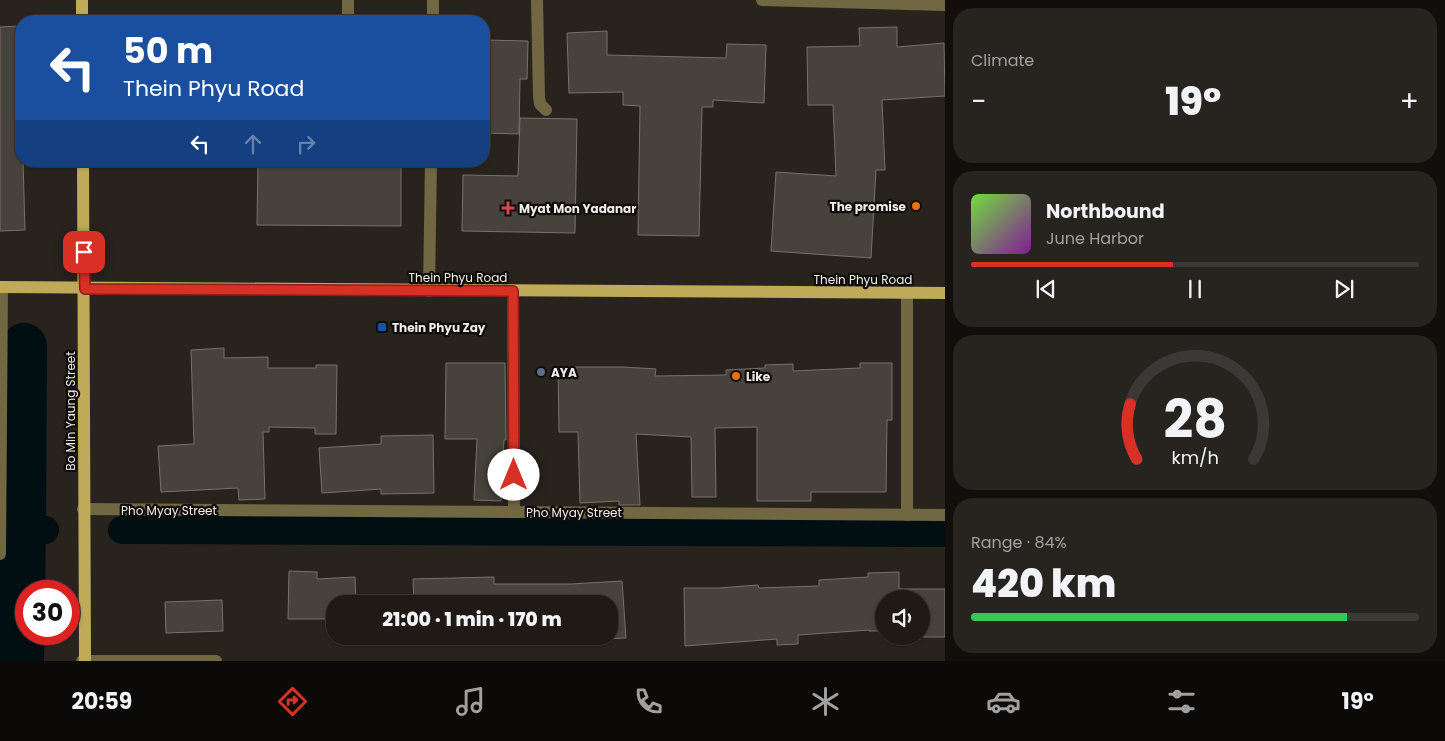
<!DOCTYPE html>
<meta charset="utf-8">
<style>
body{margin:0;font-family:Poppins,sans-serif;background:#27231f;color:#f1f3f6;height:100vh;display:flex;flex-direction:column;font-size:19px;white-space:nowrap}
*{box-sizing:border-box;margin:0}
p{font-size:16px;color:#a1a1a1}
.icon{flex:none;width:28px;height:28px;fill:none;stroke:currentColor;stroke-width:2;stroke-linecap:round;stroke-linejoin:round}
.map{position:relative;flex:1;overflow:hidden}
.drawer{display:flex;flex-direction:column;gap:8px;padding:8px;background:#110e0c;width:500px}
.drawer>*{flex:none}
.top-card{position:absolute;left:15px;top:15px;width:475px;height:152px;border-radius:20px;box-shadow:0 1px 4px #0004,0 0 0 1px #3c3835;background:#1a4fa0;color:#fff;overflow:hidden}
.tools{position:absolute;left:875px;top:590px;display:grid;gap:10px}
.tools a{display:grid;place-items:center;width:55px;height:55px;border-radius:50%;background:#1f1a16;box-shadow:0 1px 4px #0004,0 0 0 1px #3c3835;font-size:25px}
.speed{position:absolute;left:15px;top:580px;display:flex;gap:10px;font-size:25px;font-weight:700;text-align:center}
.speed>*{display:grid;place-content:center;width:65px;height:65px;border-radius:50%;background:#1f1a16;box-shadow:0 1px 4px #0004,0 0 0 1px #3c3835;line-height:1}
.speed .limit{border:8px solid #d22;background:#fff;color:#111}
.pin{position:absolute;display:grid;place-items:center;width:42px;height:42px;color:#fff;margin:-21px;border-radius:10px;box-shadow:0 2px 8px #0006}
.me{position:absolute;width:55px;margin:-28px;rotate:0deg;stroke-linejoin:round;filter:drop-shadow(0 0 4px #0008)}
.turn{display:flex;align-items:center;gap:18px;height:105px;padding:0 25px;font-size:22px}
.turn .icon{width:65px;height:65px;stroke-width:2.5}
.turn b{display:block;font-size:35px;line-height:42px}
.lanes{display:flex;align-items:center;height:48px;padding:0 25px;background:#0003;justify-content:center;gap:25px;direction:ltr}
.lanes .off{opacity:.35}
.big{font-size:38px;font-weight:800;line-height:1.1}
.drawer .widget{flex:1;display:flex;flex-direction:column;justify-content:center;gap:8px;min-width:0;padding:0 18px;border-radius:20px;background:#27231f}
.drawer .dial{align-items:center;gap:0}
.dial svg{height:130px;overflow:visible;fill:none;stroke:#3c3835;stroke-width:7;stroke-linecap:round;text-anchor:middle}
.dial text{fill:#f1f3f6;stroke:none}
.song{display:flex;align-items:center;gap:15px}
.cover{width:60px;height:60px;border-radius:8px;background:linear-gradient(135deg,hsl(100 70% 55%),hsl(290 70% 35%))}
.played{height:5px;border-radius:2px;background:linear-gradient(90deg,#d93025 45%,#3c3835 45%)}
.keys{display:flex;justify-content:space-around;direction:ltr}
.heat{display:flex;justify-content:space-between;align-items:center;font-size:28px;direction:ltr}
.charge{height:8px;border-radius:4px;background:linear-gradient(90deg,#34c759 84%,#3c3835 0)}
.trip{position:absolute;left:326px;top:595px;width:292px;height:50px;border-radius:20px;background:#1f1a16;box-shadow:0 1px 4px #0004,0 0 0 1px #3c3835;font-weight:800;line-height:50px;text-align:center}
.menu{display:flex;height:80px;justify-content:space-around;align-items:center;background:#0c0a09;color:#a1a1a1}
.menu .icon{width:35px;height:35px}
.menu .current{color:#d93025}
.menu b{font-size:22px;color:#f1f3f6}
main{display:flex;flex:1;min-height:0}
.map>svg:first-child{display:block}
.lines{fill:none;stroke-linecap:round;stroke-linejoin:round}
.canal{stroke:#010e12;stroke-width:28}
.river{stroke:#010e12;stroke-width:46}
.building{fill:#48423c;stroke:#78716b}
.minor{stroke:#716742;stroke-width:12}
.major{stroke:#bfaa59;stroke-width:12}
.route-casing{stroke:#8d1f18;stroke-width:12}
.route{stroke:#d93025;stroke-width:9}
.food-dot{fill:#e8710a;stroke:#0f0d0b;stroke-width:2}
.health-dot{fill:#e0444e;stroke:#0f0d0b;stroke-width:2}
.transit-dot{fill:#1a4fb4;stroke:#0f0d0b;stroke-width:2}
.service-dot{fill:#5c6f8a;stroke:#0f0d0b;stroke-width:2}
.labels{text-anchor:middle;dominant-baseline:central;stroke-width:4.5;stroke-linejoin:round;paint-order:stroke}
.poi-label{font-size:12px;font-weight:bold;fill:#f0ece8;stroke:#0f0d0b;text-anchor:start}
.street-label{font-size:12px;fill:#f0ece8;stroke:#0f0d0b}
</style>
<main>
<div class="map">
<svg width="945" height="661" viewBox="0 0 945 661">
<rect width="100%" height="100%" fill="#29231e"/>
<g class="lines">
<g class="canal">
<polyline points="23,530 45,530"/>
<polyline points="122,530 945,533"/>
</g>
<polyline class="river" points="21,661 23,530 24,346"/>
</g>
<g class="building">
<polygon points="18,26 21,117 21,161 23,161 25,230 0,231 0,27"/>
<polygon points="897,27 897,47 944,43 945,96 882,100 885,170 876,170 871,258 771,251 776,172 836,176 833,105 808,105 807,47 860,46 859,28"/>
<polygon points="607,31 607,55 726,58 727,44 766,45 764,103 713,100 713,107 702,107 699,236 638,235 640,106 623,105 623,92 569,93 567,33"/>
<polygon points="484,40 528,41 527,79 520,79 519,134 484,133"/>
<polygon points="520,118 577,119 575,233 462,231 463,175 518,176"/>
<polygon points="258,161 401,161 401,226 257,225"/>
<polygon points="224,348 224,358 268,357 268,368 316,368 316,365 337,365 336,434 315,434 315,428 269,427 269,432 263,432 265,499 239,500 238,488 161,492 158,446 194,444 191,350"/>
<polygon points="446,363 505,363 506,440 504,440 501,501 474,500 477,439 445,439"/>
<polygon points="860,363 892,363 892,420 887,420 886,492 811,492 811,501 757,501 757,427 715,428 716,497 692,497 691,437 636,434 640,505 619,505 619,501 580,503 578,432 559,432 558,367 623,367 656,369 655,376 726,375 726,370 765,368 765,365 793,364 793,371 860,368"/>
<polygon points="433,435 434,493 381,494 381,489 322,493 319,448 381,444 381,436"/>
<polygon points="289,571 317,572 317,579 355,577 356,604 335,604 335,636 358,636 334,638 333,619 288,619"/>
<polygon points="899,572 899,589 945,589 945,637 919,637 921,636 921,599 884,599 884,631 869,631 869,630 798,635 798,644 777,645 777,639 685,646 684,588 719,588 758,585 759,588 819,586 819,580 868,577 868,573"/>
<polygon points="494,577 494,584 571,584 622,581 626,638 606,639 605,636 572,638 572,636 610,636 610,604 414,604 413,579"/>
<polygon points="222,600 223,631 166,633 165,602"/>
</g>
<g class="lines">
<g class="minor">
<polyline points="348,0 348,21"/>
<polyline points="537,0 539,97 540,104 546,110"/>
<polyline points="762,0 945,5"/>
<polyline points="433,21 433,0"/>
<polyline points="429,291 431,161"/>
<polyline points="513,291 514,512"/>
<polyline points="907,293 907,515"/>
<polyline points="83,509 945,515"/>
<polyline points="0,554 2,287"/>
<polyline points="82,661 216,661"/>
</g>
<g class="major">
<polyline points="82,0 82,21"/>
<path d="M 83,161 C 85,328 83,494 85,661"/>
<polyline points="0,287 945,293"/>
</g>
</g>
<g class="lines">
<defs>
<polyline id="route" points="84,252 85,289 513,291 514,475"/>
</defs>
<use href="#route" class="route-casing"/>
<use href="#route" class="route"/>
</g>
<g class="food-dot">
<circle cx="916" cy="206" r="5"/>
<circle cx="736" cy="376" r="5"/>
</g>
<path class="health-dot" d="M505.5 200.5h5v5h5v5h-5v5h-5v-5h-5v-5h5z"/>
<rect class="transit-dot" x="377" y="322" width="10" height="10" rx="2.5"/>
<circle class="service-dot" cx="541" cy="372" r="5"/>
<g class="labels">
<g class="poi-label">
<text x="906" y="206" text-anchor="end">The promise</text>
<text x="519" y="208">Myat Mon Yadanar</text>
<text x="392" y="327">Thein Phyu Zay</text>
<text x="551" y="372">AYA</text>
<text x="746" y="376">Like</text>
</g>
<g class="street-label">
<text x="458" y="277">Thein Phyu Road</text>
<text x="863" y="279">Thein Phyu Road</text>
<text transform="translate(70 411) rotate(-90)">Bo Min Yaung Street</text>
<text x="169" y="510">Pho Myay Street</text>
<text x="574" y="512">Pho Myay Street</text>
</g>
</g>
</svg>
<div class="tools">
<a><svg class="icon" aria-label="sound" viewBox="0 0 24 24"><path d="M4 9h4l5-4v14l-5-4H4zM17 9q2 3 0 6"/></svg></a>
</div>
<div class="speed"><div class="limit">30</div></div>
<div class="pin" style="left:84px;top:252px;background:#d93025"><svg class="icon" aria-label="arrive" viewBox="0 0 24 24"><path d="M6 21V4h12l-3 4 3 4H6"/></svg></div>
<svg class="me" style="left:514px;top:475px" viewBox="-20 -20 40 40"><circle r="19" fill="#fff"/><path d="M0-13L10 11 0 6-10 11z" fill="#d93025"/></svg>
<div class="trip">21:00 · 1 min · 170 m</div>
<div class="top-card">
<div class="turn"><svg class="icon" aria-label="left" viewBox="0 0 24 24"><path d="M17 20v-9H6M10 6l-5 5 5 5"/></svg><div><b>50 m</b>Thein Phyu Road</div></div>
<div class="lanes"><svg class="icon" aria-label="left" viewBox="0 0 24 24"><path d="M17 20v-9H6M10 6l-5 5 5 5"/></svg><svg class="icon off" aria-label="ahead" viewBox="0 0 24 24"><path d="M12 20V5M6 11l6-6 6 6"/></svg><svg class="icon off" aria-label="right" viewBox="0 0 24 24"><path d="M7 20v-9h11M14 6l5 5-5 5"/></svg></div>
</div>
</div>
<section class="drawer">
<div class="widget"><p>Climate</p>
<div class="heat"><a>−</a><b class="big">19°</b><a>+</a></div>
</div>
<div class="widget">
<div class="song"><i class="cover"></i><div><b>Northbound</b><p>June Harbor</p></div></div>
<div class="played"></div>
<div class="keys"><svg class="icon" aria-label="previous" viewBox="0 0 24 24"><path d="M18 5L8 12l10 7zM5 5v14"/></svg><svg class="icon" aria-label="pause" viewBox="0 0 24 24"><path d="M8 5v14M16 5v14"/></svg><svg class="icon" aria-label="next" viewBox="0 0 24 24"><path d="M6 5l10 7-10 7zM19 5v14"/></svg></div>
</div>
<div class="widget dial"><svg viewBox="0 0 100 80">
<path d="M14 69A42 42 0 1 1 86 69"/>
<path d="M14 69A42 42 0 0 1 10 35" stroke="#d93025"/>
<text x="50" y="56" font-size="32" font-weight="700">28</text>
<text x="50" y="72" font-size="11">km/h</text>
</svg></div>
<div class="widget"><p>Range · 84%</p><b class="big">420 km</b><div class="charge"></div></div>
</section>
</main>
<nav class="menu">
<b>20:59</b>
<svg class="icon current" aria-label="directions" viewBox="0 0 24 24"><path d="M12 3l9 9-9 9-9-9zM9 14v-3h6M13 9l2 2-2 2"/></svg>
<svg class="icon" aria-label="music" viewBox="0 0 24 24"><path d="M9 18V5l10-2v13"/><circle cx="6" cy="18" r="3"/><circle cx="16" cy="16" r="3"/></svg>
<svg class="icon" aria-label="phone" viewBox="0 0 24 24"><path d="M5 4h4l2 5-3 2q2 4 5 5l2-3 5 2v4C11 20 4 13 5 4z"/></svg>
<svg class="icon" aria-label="climate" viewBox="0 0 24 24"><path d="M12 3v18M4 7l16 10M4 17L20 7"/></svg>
<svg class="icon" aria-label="car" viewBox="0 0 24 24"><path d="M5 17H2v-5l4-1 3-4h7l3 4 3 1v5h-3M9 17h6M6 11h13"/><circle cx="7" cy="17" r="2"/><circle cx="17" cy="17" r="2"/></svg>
<svg class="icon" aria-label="filters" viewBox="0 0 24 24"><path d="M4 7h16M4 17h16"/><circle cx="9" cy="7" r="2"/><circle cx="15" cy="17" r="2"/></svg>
<b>19°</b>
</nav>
